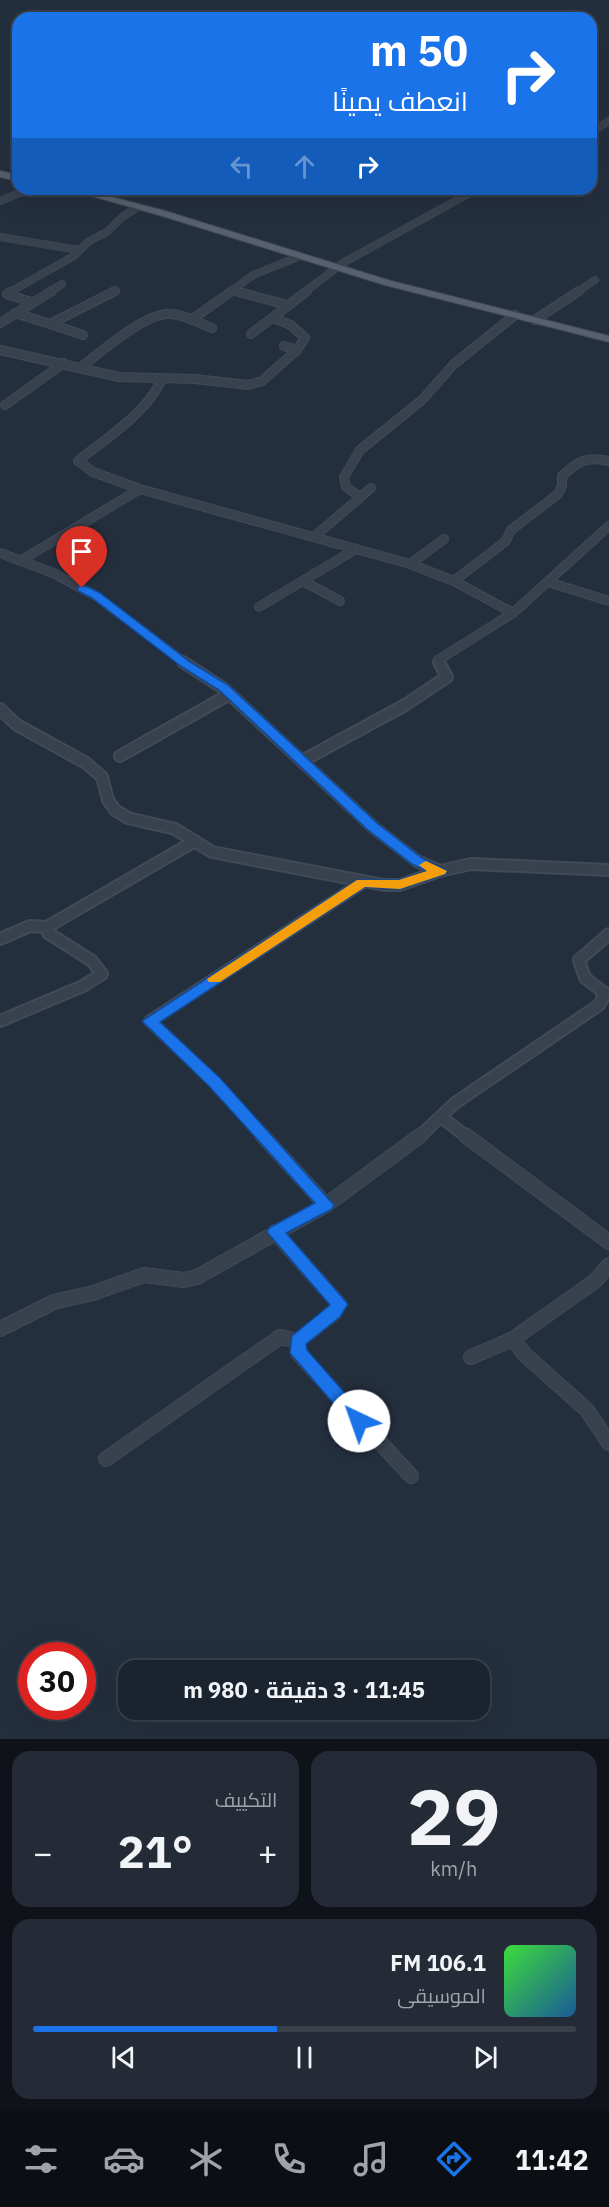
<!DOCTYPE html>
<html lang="ar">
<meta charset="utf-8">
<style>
body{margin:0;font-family:"IBM Plex Sans",Cairo,sans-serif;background:#242b36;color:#f1f3f6;direction:rtl;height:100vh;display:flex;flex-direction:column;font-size:22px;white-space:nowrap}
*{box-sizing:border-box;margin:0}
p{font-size:20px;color:#a0a4aa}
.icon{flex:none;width:33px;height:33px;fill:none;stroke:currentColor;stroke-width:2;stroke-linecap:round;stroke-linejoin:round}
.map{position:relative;height:1739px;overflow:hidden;direction:ltr}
.details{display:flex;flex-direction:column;gap:12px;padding:12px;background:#0f1319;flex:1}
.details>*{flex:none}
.hud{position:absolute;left:12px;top:12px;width:585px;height:183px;border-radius:18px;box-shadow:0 6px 24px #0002,0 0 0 2px #39404a;direction:rtl;background:#1a73e8;color:#fff;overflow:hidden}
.speed{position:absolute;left:18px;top:1642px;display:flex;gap:12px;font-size:30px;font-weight:700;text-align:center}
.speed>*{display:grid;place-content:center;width:78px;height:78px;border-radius:50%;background:#1b232e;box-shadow:0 6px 24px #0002,0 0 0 2px #39404a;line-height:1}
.speed .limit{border:9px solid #d22;background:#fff;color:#111}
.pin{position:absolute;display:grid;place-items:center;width:51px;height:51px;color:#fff;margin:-62px -26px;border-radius:50% 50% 50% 0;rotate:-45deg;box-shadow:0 0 6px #0007}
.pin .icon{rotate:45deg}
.me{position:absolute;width:66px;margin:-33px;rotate:318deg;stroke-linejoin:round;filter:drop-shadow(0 0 4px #0008)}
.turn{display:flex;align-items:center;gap:21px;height:126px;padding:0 30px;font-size:27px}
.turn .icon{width:78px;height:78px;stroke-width:2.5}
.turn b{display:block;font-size:42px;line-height:51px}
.lanes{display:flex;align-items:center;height:57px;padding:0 30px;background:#0003;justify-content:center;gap:30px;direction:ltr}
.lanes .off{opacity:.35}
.big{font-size:45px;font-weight:700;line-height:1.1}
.details .widget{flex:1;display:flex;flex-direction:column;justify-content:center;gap:9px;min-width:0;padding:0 21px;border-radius:18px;background:#242b36}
.details .dial{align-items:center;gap:0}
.dial b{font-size:78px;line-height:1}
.song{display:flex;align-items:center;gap:18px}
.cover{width:72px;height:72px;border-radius:9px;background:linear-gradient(135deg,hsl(120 70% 55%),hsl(210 70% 35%))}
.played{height:6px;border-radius:3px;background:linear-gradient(90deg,#1a73e8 45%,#39404a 45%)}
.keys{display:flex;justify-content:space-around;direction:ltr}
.heat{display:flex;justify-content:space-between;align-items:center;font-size:33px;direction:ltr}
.details .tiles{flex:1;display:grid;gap:12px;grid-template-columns:1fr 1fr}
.widget:last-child{grid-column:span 2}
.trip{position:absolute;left:118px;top:1660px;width:372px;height:60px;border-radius:18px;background:#1b232e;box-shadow:0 6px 24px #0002,0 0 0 2px #39404a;font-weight:700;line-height:60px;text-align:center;direction:rtl}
.tabs{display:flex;height:96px;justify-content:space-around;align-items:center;background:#0b0e12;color:#a0a4aa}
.tabs .icon{width:42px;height:42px}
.tabs .on{color:#1a73e8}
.tabs b{font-size:27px;color:#f1f3f6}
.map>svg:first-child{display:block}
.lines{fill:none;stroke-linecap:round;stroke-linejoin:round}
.minor-far3-casing{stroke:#414a57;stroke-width:8}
.minor-far2-casing{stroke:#414a57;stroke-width:10}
.minor-far1-casing{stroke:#414a57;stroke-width:14}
.minor-casing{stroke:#414a57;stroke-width:16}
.major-casing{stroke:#414a57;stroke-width:2}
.minor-far3{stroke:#38414e;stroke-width:7}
.minor-far2{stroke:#38414e;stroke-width:8}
.minor-far1{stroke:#38414e;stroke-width:10}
.minor{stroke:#38414e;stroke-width:14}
.major{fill:#56606e;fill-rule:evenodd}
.route{fill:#1a73e8;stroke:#114b97;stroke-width:1.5}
.slow{fill:#f59e0b}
</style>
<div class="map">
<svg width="609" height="1739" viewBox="0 0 609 1739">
<rect width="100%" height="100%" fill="#242f3e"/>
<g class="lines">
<defs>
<g id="minor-far3">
<polyline points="591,132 609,121"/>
<polyline points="0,201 29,189"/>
<polyline points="0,237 79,250"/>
<polyline points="341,264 477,189"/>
<polyline points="235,291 239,292"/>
<polyline points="10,292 74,256 88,242 108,231 122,217 138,207"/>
<polyline points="49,292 62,284"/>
<polyline points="113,292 115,291"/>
<polyline points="230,292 253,275 298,257"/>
<polyline points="305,292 336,268"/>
<polyline points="577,292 595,280"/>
</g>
<g id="minor-far2">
<polyline points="13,291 7,294 31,302"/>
<polyline points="235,291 287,305"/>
<polyline points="15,313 50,324 115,291"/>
<polyline points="273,318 291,325 305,338 297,350"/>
<polyline points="191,320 232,291"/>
<polyline points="535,320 579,291"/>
<polyline points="0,323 52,291"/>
<polyline points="50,324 83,335"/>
<polyline points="251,334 307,291"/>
<polyline points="0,350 119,377 195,379 248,385 262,381 297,350 284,346"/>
<path d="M 80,368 C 101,352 141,316 167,314 C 182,313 199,323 212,328"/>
<path d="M 162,379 C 147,413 106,438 78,461 L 93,472 L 140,489 L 410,564 L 454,581 L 513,613 L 438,660 L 440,663"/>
<polyline points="5,405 64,363"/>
<polyline points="360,497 346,487 344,477 360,450 422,400 454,364 515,315"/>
<polyline points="314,537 371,488"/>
<polyline points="0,553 53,573 96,596 185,663"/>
<polyline points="20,561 140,489"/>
<polyline points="410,564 444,539"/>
<polyline points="303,581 340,601"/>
<path d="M 454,581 L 506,541 L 511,530 L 558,494 L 562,486 L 562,476 C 578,461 587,456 609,461"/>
<polyline points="548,582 609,601"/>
<polyline points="259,607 356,549"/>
<polyline points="513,613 609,526"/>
</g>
<g id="minor-far1">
<polyline points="183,662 223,688 373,827 417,861 440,871 471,864 609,870"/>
<polyline points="0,709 17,725 86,763 102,777 108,800 115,810 128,818 175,829 212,852 384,885 400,885 440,871"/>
<polyline points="120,756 230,694"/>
<polyline points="302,761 405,705 447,677 439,662"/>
<polyline points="0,939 30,926 47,927"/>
<polyline points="606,994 585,978 579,960 609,934"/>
<polyline points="0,1021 83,986 102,974 92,961 48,933 47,927 195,841"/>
<polyline points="441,1117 467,1137"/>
<polyline points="264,1137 214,1082 150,1021 362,883"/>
<polyline points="419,1137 455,1103 599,1005 603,998 601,991"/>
</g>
<g id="minor">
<polyline points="262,1135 326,1205"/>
<polyline points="465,1135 609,1242"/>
<polyline points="275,1232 339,1304 334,1313 298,1341 298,1353 411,1476"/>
<polyline points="609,1265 595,1281 513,1339 524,1354 587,1410 609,1443"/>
<polyline points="0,1329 54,1302 93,1293 144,1275 184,1280 197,1277 326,1205 421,1135"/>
<polyline points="471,1357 513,1339"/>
<polyline points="106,1459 280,1337 298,1341"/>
</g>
<g id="major">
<polygon points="0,171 18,175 18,181 0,177"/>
<polygon points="67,189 81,189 165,211 391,281 609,336 609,342 385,285 159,215"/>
</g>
</defs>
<use href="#minor-far3" class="minor-far3-casing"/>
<use href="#minor-far2" class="minor-far2-casing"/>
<use href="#minor-far1" class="minor-far1-casing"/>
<use href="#minor" class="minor-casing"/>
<use href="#major" class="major-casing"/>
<use href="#minor-far3" class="minor-far3"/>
<use href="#minor-far2" class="minor-far2"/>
<use href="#minor-far1" class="minor-far1"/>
<use href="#minor" class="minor"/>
<use href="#major" class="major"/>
</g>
<polygon class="route" points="78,586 86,586 100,593 190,662 228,685 378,824 422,858 447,871 445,874 400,889 365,887 160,1022 220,1078 334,1205 332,1209 286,1233 348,1304 340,1317 306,1344 307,1350 365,1416 368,1421 365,1426 359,1428 353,1426 290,1353 292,1336 330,1305 267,1232 269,1228 315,1203 209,1086 142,1021 357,880 399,880 427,871 412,864 368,830 219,690 182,667 92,598 78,591"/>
<polygon class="slow" points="426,861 447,871 445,874 400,889 365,887 220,982 209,982 207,979 357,880 399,880 427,871 419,865"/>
</svg>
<div class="speed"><div class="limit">30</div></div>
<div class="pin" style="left:82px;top:588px;background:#d93025"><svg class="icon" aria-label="arrive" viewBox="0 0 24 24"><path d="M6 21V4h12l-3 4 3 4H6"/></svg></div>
<svg class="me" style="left:359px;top:1421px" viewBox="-20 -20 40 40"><circle r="19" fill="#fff"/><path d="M0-13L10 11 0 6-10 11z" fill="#1a73e8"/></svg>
<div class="trip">11:45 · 3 دقيقة · 980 m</div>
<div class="hud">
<div class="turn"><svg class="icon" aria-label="right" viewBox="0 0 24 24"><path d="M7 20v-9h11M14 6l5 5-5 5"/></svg><div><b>50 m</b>انعطف يمينًا</div></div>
<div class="lanes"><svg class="icon off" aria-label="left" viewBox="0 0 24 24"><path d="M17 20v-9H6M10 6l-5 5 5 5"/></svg><svg class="icon off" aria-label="ahead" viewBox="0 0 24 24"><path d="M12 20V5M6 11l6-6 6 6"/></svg><svg class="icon" aria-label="right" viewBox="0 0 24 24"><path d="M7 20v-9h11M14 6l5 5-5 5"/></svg></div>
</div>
</div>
<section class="details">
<div class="tiles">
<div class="widget dial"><b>29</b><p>km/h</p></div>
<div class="widget"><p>التكييف</p>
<div class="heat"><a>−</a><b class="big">21°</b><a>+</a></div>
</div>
<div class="widget">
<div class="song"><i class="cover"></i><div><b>106.1 FM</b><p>الموسيقى</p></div></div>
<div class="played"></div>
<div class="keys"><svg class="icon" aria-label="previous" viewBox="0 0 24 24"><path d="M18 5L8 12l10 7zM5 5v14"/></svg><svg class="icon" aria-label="pause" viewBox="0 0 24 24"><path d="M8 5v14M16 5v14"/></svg><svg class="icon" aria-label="next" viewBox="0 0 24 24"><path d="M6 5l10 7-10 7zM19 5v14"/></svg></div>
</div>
</div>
</section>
<nav class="tabs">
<b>11:42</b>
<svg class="icon on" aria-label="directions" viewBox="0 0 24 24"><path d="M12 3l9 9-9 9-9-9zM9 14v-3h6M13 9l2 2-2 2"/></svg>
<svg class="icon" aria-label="music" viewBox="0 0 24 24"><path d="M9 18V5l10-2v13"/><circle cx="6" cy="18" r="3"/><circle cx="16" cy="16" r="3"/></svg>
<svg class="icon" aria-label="phone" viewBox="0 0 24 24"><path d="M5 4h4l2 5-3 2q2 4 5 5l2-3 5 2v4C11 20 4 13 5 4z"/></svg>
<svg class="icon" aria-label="climate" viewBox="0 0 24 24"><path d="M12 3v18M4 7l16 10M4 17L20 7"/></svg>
<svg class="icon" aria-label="car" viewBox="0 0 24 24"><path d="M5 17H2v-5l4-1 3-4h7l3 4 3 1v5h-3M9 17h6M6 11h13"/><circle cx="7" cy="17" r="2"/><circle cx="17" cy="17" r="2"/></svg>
<svg class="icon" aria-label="filters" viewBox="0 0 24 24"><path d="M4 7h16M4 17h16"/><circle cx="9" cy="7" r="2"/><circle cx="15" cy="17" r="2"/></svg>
</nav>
